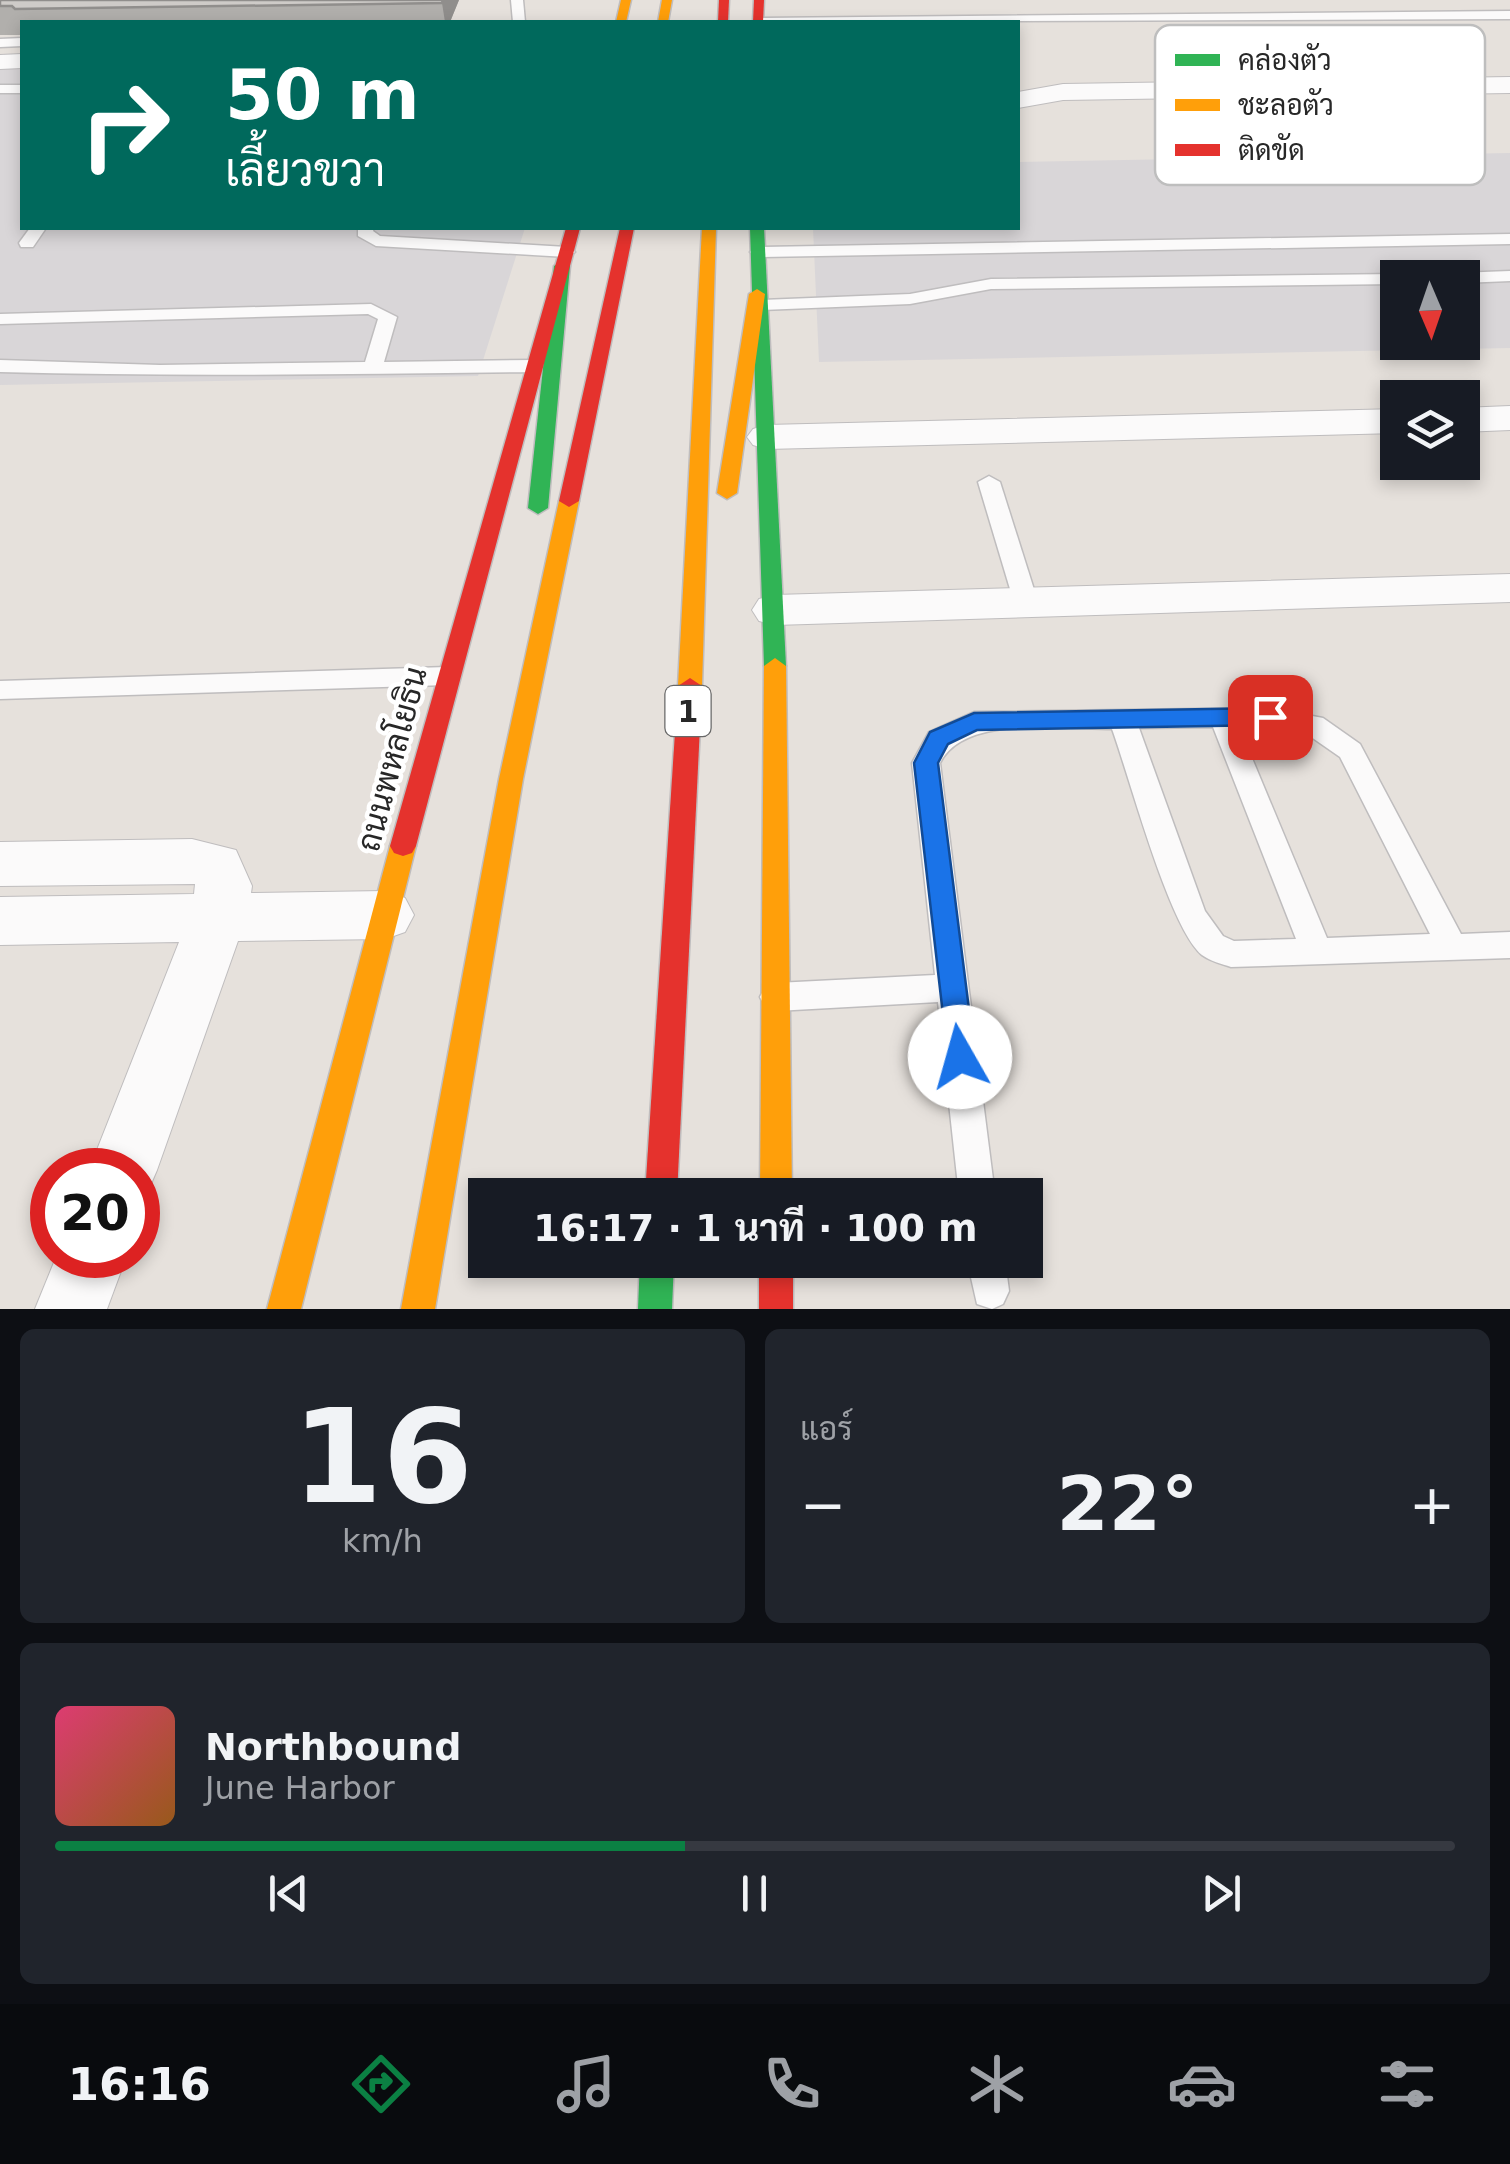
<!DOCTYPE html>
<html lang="th">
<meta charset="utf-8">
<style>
body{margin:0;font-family:"DejaVu Sans",Sarabun,sans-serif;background:#20242c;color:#f1f3f6;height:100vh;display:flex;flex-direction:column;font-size:38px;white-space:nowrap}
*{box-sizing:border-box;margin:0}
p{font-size:32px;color:#9ea1a6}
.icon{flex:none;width:55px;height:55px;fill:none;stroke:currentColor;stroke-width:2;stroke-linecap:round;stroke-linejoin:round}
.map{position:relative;height:1309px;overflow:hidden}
.drawer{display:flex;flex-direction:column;gap:20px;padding:20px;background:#0d0f14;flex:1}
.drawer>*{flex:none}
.banner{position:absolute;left:20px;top:20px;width:1000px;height:210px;border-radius:0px;box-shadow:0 5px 15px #0003;background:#00695c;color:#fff;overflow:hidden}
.needle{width:65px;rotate:178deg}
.tools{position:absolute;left:1380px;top:260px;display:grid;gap:20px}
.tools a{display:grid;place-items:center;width:100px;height:100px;border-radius:0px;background:#171b24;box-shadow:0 5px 15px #0003;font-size:50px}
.speed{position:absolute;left:30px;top:1148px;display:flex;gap:20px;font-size:50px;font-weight:700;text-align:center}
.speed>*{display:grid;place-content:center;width:130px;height:130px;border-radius:50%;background:#171b24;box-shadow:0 5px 15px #0003;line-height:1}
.speed .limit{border:15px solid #d22;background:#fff;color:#111}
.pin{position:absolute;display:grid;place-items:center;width:85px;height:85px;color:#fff;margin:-42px;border-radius:20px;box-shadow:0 5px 15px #0006}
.me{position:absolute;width:110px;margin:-55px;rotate:353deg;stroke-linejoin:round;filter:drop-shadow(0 0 8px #0008)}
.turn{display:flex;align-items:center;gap:35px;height:210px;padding:0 40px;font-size:45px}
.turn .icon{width:130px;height:130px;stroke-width:2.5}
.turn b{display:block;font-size:70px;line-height:85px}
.big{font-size:75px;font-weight:700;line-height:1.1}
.drawer .widget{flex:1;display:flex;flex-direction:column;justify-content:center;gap:15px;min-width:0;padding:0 35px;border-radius:15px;background:#20242c}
.drawer .dial{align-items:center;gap:0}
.dial b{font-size:130px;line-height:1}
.song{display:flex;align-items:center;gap:30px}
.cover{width:120px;height:120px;border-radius:15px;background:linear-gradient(135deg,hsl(340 70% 55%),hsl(30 70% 35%))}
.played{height:10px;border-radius:5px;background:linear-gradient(90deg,#0b8043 45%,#363941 45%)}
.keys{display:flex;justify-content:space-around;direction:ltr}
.heat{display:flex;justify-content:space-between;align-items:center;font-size:55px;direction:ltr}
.drawer .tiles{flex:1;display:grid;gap:20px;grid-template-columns:1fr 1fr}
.widget:last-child{grid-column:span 2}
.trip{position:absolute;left:468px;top:1178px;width:575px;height:100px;border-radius:0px;background:#171b24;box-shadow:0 5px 15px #0003;font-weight:700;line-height:100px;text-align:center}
.menu{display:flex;height:160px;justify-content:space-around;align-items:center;background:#090b0e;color:#9ea1a6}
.menu .icon{width:70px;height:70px}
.menu .on{color:#0b8043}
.menu b{font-size:45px;color:#f1f3f6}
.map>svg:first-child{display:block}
.industrial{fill:#d9d6d8;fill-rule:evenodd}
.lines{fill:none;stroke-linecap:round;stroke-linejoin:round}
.lane-casing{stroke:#bfbdbe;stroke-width:3}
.street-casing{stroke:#bfbdbe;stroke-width:2}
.fast-casing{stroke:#bfbdbe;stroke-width:3}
.slow-casing{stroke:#bfbdbe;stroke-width:3}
.jam-casing{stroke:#bfbdbe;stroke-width:3}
.lane{fill:#fbfafa;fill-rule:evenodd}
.street{fill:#fbfafa;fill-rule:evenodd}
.fast{fill:#30b455;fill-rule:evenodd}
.slow{fill:#ff9f0a;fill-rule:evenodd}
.jam{fill:#e5322d;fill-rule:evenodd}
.wall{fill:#b1afac}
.shaded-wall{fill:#908e8c}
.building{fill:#cecbc8;stroke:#908e8c;stroke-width:2.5}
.route{fill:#1a73e8;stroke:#114b97;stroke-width:2.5}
.labels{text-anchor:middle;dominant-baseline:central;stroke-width:9;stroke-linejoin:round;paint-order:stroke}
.shield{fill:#fff;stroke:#686868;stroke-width:2.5}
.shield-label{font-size:30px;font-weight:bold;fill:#272727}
.street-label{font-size:32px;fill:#272727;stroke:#fff}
.key{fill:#fff;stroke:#bebebe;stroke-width:2.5}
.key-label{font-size:28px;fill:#272727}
</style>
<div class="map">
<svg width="1510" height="1309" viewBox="0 0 1510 1309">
<rect width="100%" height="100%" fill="#e6e1dc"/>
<g class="industrial">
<polygon points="0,68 22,68 22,228 525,228 478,376 0,385"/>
<path d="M 1510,153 L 1510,348 L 819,362 L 813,228 L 1018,228 L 1018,162 ZM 1398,278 L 1462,278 L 1462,342 L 1398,342 Z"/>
</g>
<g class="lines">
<defs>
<g id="lane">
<polygon points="511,0 523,0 525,22 513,22"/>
<polygon points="1510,11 1510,19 752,22 758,18"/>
<polygon points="22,38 22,46 0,47 0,39"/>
<polygon points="1374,84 1384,84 1457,148 1457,154 1447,154 1374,90"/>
<rect x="0" y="85" width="22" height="8"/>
<polygon points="1208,85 1254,141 1292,143 1249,89 1261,86 1311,148 1304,152 1245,148 1201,89"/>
<polygon points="30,228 46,228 33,247 21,247 19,243"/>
<polygon points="358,228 374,228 373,231 380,236 567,247 575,252 567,257 376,246 358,236"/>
<polygon points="1510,234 1510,244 758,257 750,252 758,247"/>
<polygon points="1510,271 1510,281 1462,283 1462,278 1449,278 1457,273"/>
<polygon points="1398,274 1406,278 1398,278 1398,284 991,289 910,304 761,310 752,305 761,300 910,294 991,279"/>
<path d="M 371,304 L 397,317 L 384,362 L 533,360 L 543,366 L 533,372 C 355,374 178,377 0,372 L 0,360 L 160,365 L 365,362 L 378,319 L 368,314 L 0,324 L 0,314 Z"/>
<polygon points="989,476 1000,482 1037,599 1033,604 1025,607 1013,599 978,482"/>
<polygon points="447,667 460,676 447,685 0,699 0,681"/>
<path d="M 1270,708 L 1323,718 L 1360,744 L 1461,934 L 1510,932 L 1510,958 L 1231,967 C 1222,964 1210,961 1202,955 C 1169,928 1129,775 1112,729 C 1063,729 964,714 940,763 L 995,1195 L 959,1195 L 938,1002 L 776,1011 L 765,1007 L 760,997 L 765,987 L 776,983 L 935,975 L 912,763 L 929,732 L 974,712 ZM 1270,726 L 1304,732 L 1340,757 L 1430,934 L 1327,938 L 1239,727 ZM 1213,727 L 1296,939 L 1234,941 L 1223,936 L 1205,911 L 1139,728 Z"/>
<polygon points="967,1260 1005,1260 1009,1291 1003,1304 992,1309 977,1304"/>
</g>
<g id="street">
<polygon points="22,54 22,68 0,69 0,55"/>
<polygon points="1510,77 1510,93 1063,100 1018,108 1018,92 1063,84"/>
<polygon points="1510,406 1510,430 1462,432 1462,408"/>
<polygon points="1398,409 1398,433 767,449 753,445 747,437 753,429 767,425"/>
<polygon points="1510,574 1510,602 775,625 759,621 752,610 759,599 775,595"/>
<polygon points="192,839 236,850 252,886 251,893 385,891 405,898 414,915 405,932 385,939 238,941 157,1170 147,1193 138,1197 138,1170 89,1170 179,942 0,945 0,897 194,894 195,884 0,886 0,842"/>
<polygon points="57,1255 127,1255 107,1309 35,1309"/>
</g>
<g id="fast">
<polygon points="750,228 764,228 786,666 775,674 764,666"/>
<polygon points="562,261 570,266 548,508 538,514 528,508 554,266"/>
<polygon points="640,1260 674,1260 672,1309 638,1309"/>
</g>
<g id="slow">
<polygon points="621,0 631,0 626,22 616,22"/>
<polygon points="662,0 672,0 668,22 658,22"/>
<polygon points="702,228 716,228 702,686 690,694 678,686"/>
<polygon points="757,289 765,294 737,493 727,499 717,493 749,294"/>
<polygon points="569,495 579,501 523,779 435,1309 401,1309 499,779 559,501"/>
<polygon points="775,658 786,666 792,1195 760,1195 764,666"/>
<polygon points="403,836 412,839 416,846 301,1309 267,1309 390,846 394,839"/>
</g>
<g id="jam">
<polygon points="719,0 729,0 728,22 718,22"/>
<polygon points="754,0 764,0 763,22 753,22"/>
<polygon points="566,228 580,228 416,846 412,853 403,856 394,853 390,846"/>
<polygon points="620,228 634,228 579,501 569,507 559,501"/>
<polygon points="690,678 702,686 677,1195 645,1195 678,686"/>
<rect x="759" y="1260" width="34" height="49"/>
</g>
</defs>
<use href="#lane" class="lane-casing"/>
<use href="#street" class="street-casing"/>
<use href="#fast" class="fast-casing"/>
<use href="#slow" class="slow-casing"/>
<use href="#jam" class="jam-casing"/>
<use href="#lane" class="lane"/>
<use href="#street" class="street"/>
<use href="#fast" class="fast"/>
<use href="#slow" class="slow"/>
<use href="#jam" class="jam"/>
</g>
<polygon class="wall" points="0,0 459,0 450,22 22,22 22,35 0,35"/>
<polygon class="shaded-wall" points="443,0 459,0 450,22 445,22 442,3"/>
<polygon class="building" points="0,0 443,0 442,3 15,9 12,6 0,6"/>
<polygon class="route" points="1270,708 1282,717 1270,725 977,730 948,744 938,763 975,1057 970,1067 960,1071 949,1067 914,763 930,732 974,713"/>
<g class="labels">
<rect class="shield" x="665.5" y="686" width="45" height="50" rx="8"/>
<g class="shield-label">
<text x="688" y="711">1</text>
</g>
<g class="street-label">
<text transform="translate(392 759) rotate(-75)">ถนนพหลโยธิน</text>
</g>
</g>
<rect x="1155" y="25" width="330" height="160" rx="15" class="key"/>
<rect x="1175" y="54" width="45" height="12" fill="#30b455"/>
<rect x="1175" y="99" width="45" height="12" fill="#ff9f0a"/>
<rect x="1175" y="144" width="45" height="12" fill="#e5322d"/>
<g class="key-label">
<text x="1238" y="70">คล่องตัว</text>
<text x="1238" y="115">ชะลอตัว</text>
<text x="1238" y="160">ติดขัด</text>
</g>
</svg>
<div class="tools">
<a><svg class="needle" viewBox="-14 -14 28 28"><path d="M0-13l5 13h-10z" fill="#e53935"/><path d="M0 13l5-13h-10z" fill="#9ea1a6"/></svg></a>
<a><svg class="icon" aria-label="layers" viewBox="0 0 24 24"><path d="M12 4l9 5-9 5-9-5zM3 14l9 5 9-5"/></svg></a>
</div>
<div class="speed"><div class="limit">20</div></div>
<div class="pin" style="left:1270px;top:717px;background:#d93025"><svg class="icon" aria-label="arrive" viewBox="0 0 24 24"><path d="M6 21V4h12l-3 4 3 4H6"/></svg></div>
<svg class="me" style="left:960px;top:1057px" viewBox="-20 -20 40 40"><circle r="19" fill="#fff"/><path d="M0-13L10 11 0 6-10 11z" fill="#1a73e8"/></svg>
<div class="trip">16:17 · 1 นาที · 100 m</div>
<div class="banner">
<div class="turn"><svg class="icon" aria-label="right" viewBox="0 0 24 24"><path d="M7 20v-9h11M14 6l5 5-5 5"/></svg><div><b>50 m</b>เลี้ยวขวา</div></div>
</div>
</div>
<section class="drawer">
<div class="tiles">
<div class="widget dial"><b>16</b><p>km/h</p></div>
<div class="widget"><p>แอร์</p>
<div class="heat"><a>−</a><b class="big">22°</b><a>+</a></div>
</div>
<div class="widget">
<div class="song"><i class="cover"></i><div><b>Northbound</b><p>June Harbor</p></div></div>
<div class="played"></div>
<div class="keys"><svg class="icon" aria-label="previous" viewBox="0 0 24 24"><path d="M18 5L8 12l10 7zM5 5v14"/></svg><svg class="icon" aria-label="pause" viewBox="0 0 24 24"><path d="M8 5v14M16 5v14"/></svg><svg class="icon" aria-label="next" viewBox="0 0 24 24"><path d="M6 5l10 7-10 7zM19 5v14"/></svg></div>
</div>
</div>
</section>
<nav class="menu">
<b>16:16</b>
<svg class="icon on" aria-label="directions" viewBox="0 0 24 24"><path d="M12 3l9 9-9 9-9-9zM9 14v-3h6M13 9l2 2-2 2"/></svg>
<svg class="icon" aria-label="music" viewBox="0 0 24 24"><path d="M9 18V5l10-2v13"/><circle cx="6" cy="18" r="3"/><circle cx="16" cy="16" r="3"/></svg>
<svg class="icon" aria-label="phone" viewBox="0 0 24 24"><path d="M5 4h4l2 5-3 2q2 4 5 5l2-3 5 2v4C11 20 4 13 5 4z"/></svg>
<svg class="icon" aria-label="climate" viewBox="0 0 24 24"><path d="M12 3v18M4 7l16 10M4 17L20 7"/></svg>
<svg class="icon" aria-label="car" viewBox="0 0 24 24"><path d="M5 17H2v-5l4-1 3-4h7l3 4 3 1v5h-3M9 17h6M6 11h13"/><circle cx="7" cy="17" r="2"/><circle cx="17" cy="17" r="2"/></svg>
<svg class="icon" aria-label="filters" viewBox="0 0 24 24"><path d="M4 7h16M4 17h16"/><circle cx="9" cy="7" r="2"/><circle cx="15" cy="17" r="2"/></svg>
</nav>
